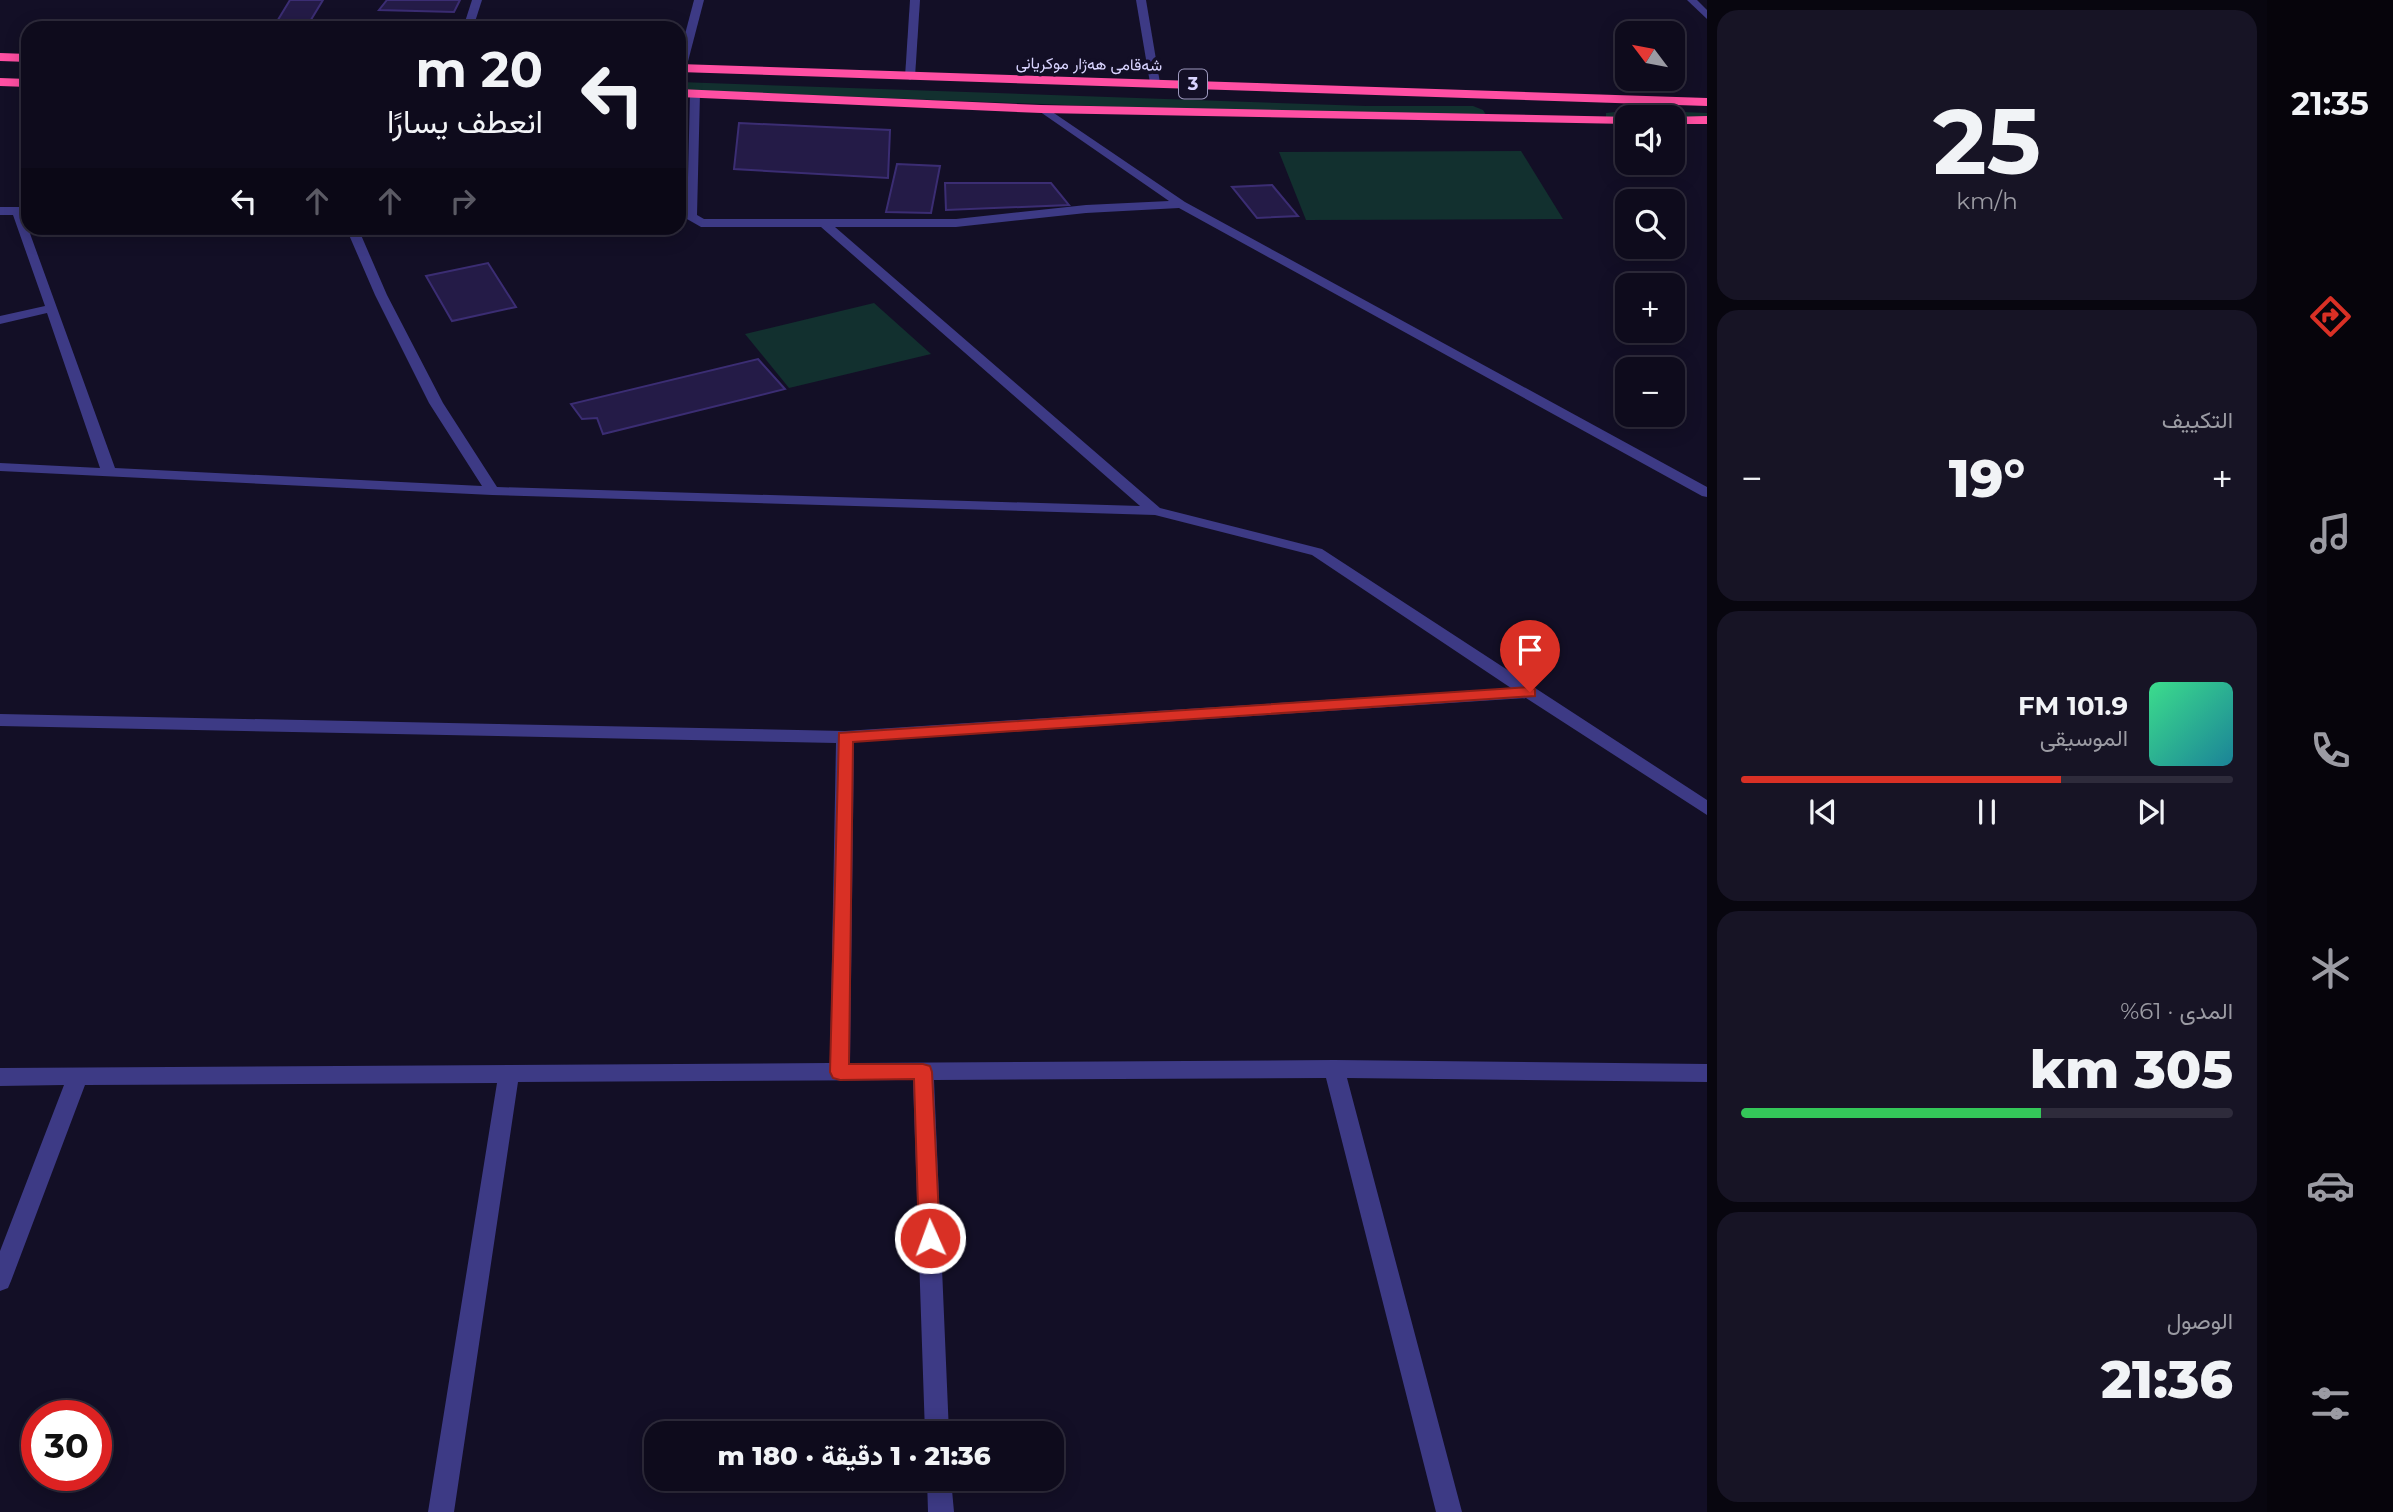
<!DOCTYPE html>
<html lang="ar">
<meta charset="utf-8">
<style>
body{margin:0;font-family:Montserrat,Vazirmatn,sans-serif;background:#171425;color:#f1f3f6;direction:rtl;height:100vh;display:flex;flex-direction:column;font-size:26px;white-space:nowrap}
*{box-sizing:border-box;margin:0}
p{font-size:23px;color:#9b9ba3}
.icon{flex:none;width:38px;height:38px;fill:none;stroke:currentColor;stroke-width:2;stroke-linecap:round;stroke-linejoin:round}
.map{position:relative;flex:1;overflow:hidden;direction:ltr}
.details{display:flex;flex-direction:column;gap:10px;padding:10px;background:#08060f;width:560px}
.details>*{flex:none}
.top-card{position:absolute;left:21px;top:21px;width:665px;height:214px;border-radius:21px;box-shadow:0 4px 18px #0003,0 0 0 2px #2e2b3b;direction:rtl;background:#0e0b1c;color:#f1f3f6;overflow:hidden}
.needle{width:46px;rotate:302deg}
.tools{position:absolute;left:1615px;top:21px;display:grid;gap:14px}
.tools a{display:grid;place-items:center;width:70px;height:70px;border-radius:14px;background:#0e0b1c;box-shadow:0 4px 18px #0003,0 0 0 2px #2e2b3b;font-size:35px}
.speed{position:absolute;left:21px;top:1400px;display:flex;gap:14px;font-size:35px;font-weight:700;text-align:center}
.speed>*{display:grid;place-content:center;width:91px;height:91px;border-radius:50%;background:#0e0b1c;box-shadow:0 4px 18px #0003,0 0 0 2px #2e2b3b;line-height:1}
.speed .limit{border:10px solid #d22;background:#fff;color:#111}
.pin{position:absolute;display:grid;place-items:center;width:60px;height:60px;color:#fff;margin:-72px -30px;border-radius:50% 50% 50% 0;rotate:-45deg;box-shadow:0 0 7px #0007}
.pin .icon{rotate:45deg}
.me{position:absolute;width:77px;margin:-38px;rotate:358deg;stroke-linejoin:round;filter:drop-shadow(0 0 5px #0008)}
.turn{display:flex;align-items:center;gap:24px;height:147px;padding:0 28px;font-size:32px}
.turn .icon{width:91px;height:91px;stroke-width:2.5}
.turn b{display:block;font-size:49px;line-height:60px}
.lanes{display:flex;align-items:center;height:66px;padding:0 28px;background:#0003;justify-content:center;gap:35px;direction:ltr}
.lanes .off{opacity:.35}
.big{font-size:52px;font-weight:800;line-height:1.1}
.details .card{flex:1;display:flex;flex-direction:column;justify-content:center;gap:10px;min-width:0;padding:0 24px;border-radius:21px;background:#171425}
.details .dial{align-items:center;gap:0}
.dial b{font-size:91px;line-height:1}
.song{display:flex;align-items:center;gap:21px}
.cover{width:84px;height:84px;border-radius:10px;background:linear-gradient(135deg,hsl(150 70% 55%),hsl(190 70% 35%))}
.played{height:7px;border-radius:4px;background:linear-gradient(90deg,#d93025 65%,#2e2b3b 65%)}
.keys{display:flex;justify-content:space-around;direction:ltr}
.heat{display:flex;justify-content:space-between;align-items:center;font-size:38px;direction:ltr}
.charge{height:10px;border-radius:5px;background:linear-gradient(90deg,#34c759 61%,#2e2b3b 0)}
.trip{position:absolute;left:644px;top:1421px;width:420px;height:70px;border-radius:21px;background:#0e0b1c;box-shadow:0 4px 18px #0003,0 0 0 2px #2e2b3b;font-weight:800;line-height:70px;text-align:center;direction:rtl}
main{display:flex;flex:1;min-height:0}
.menu{display:flex;flex-direction:column;width:126px;justify-content:space-around;align-items:center;background:#06040b;color:#9b9ba3}
.menu .icon{width:49px;height:49px}
.menu .active{color:#d93025}
.menu b{font-size:32px;color:#f1f3f6}
.map>svg:first-child{display:block}
.green{fill:#12302f}
.building{fill:#241b47;stroke:#3b2d73;stroke-width:2}
.lines{fill:none;stroke-linecap:round;stroke-linejoin:round}
.street{fill:#3d3a85;fill-rule:evenodd}
.highway{fill:#ff4fa3;fill-rule:evenodd}
.route{fill:#d93025;stroke:#8d1f18;stroke-width:2}
.labels{text-anchor:middle;dominant-baseline:central;stroke-width:7;stroke-linejoin:round;paint-order:stroke}
.far-street-label{font-size:16px;fill:#d9d4ff;stroke:#130f26}
.shield{fill:#130f26;stroke:#9e99be;stroke-width:2}
.shield-label{font-size:18px;font-weight:bold;fill:#d9d4ff}
</style>
<main>
<nav class="menu">
<b>21:35</b>
<svg class="icon active" aria-label="directions" viewBox="0 0 24 24"><path d="M12 3l9 9-9 9-9-9zM9 14v-3h6M13 9l2 2-2 2"/></svg>
<svg class="icon" aria-label="music" viewBox="0 0 24 24"><path d="M9 18V5l10-2v13"/><circle cx="6" cy="18" r="3"/><circle cx="16" cy="16" r="3"/></svg>
<svg class="icon" aria-label="phone" viewBox="0 0 24 24"><path d="M5 4h4l2 5-3 2q2 4 5 5l2-3 5 2v4C11 20 4 13 5 4z"/></svg>
<svg class="icon" aria-label="climate" viewBox="0 0 24 24"><path d="M12 3v18M4 7l16 10M4 17L20 7"/></svg>
<svg class="icon" aria-label="car" viewBox="0 0 24 24"><path d="M5 17H2v-5l4-1 3-4h7l3 4 3 1v5h-3M9 17h6M6 11h13"/><circle cx="7" cy="17" r="2"/><circle cx="17" cy="17" r="2"/></svg>
<svg class="icon" aria-label="filters" viewBox="0 0 24 24"><path d="M4 7h16M4 17h16"/><circle cx="9" cy="7" r="2"/><circle cx="15" cy="17" r="2"/></svg>
</nav>
<section class="details">
<div class="card dial"><b>25</b><p>km/h</p></div>
<div class="card"><p>التكييف</p>
<div class="heat"><a>−</a><b class="big">19°</b><a>+</a></div>
</div>
<div class="card">
<div class="song"><i class="cover"></i><div><b>101.9 FM</b><p>الموسيقى</p></div></div>
<div class="played"></div>
<div class="keys"><svg class="icon" aria-label="previous" viewBox="0 0 24 24"><path d="M18 5L8 12l10 7zM5 5v14"/></svg><svg class="icon" aria-label="pause" viewBox="0 0 24 24"><path d="M8 5v14M16 5v14"/></svg><svg class="icon" aria-label="next" viewBox="0 0 24 24"><path d="M6 5l10 7-10 7zM19 5v14"/></svg></div>
</div>
<div class="card"><p>المدى · 61%</p><b class="big">305 km</b><div class="charge"></div></div>
<div class="card"><p>الوصول</p><b class="big">21:36</b></div>
</section>
<div class="map">
<svg width="1707" height="1512" viewBox="0 0 1707 1512">
<rect width="100%" height="100%" fill="#130f26"/>
<g class="green">
<polygon points="679,82 1366,106 1473,106 1483,110 1486,115 1374,117 679,90"/>
<polygon points="1634,110 1707,113 1707,124 1673,123 1673,117 1606,117 1606,113"/>
<polygon points="1521,151 1563,219 1306,220 1279,152"/>
<polygon points="874,303 931,354 789,388 745,334"/>
</g>
<g class="building">
<polygon points="290,0 323,0 306,28 273,28"/>
<polygon points="387,0 460,0 454,12 379,10"/>
<polygon points="739,123 890,130 888,178 734,169"/>
<polygon points="897,164 940,166 931,213 886,212"/>
<polygon points="945,183 1051,183 1069,205 946,210"/>
<polygon points="1272,185 1298,216 1257,218 1232,187"/>
<polygon points="488,263 516,307 452,321 426,276"/>
<polygon points="758,359 785,389 603,434 597,418 582,419 571,404"/>
</g>
<g class="lines">
<g class="street">
<polygon points="472,0 482,0 473,28 463,28"/>
<polygon points="694,0 704,0 686,69 681,72 679,57"/>
<polygon points="910,0 920,0 915,77 910,80 905,77"/>
<polygon points="1136,0 1146,0 1160,83 1155,86 1150,83"/>
<polygon points="1687,0 1697,0 1707,10 1707,19"/>
<polygon points="695,90 700,93 697,215 704,219 956,219 1086,205 1169,201 1036,109 1045,107 1185,202 1707,487 1707,497 1702,496 1179,208 1086,213 956,227 835,227 1160,508 1322,549 1707,800 1707,815 1526,698 854,742 850,1063 1334,1060 1707,1064 1707,1082 1347,1078 1462,1512 1436,1512 1326,1078 934,1080 949,1433 925,1433 913,1080 518,1082 454,1512 428,1512 497,1083 85,1085 11,1281 8,1288 0,1291 0,1251 64,1085 0,1086 0,1068 830,1063 836,743 0,726 0,714 845,731 1511,688 1312,555 1155,515 492,495 0,471 0,463 100,468 47,313 0,324 0,316 45,306 13,215 0,215 0,207 28,207 28,215 25,215 28,228 115,468 482,486 429,403 375,295 346,228 358,228 387,295 443,403 497,487 1140,506 821,227 701,227 687,219 690,93"/>
<polygon points="927,1479 951,1479 954,1512 928,1512"/>
</g>
<g class="highway">
<polygon points="0,53 28,54 28,62 0,61"/>
<polygon points="679,64 1707,98 1707,106 679,72"/>
<polygon points="0,78 28,79 28,87 0,86"/>
<polygon points="679,89 1041,105 1633,117 1628,117 1628,124 1041,113 679,97"/>
<polygon points="1707,116 1707,124 1673,124 1673,117 1668,117"/>
</g>
</g>
<polygon class="route" points="1530,687 1535,689 1535,696 853,742 849,1064 923,1064 930,1066 932,1072 940,1238 937,1245 930,1248 922,1245 919,1238 914,1079 840,1080 833,1078 830,1072 839,733"/>
<g class="labels">
<g class="far-street-label">
<text transform="translate(1089 64) rotate(1)">شەقامی ھەژار موکریانی</text>
</g>
<rect class="shield" x="1179" y="69.5" width="28" height="29" rx="5"/>
<g class="shield-label">
<text x="1193" y="84">3</text>
</g>
</g>
</svg>
<div class="tools">
<a><svg class="needle" viewBox="-14 -14 28 28"><path d="M0-13l5 13h-10z" fill="#e53935"/><path d="M0 13l5-13h-10z" fill="#9b9ba3"/></svg></a>
<a><svg class="icon" aria-label="sound" viewBox="0 0 24 24"><path d="M4 9h4l5-4v14l-5-4H4zM17 9q2 3 0 6"/></svg></a>
<a><svg class="icon" aria-label="search" viewBox="0 0 24 24"><circle cx="10" cy="10" r="6"/><path d="M15 15l6 6"/></svg></a>
<a>+</a>
<a>−</a>
</div>
<div class="speed"><div class="limit">30</div></div>
<div class="pin" style="left:1530px;top:692px;background:#d93025"><svg class="icon" aria-label="arrive" viewBox="0 0 24 24"><path d="M6 21V4h12l-3 4 3 4H6"/></svg></div>
<svg class="me" style="left:930px;top:1238px" viewBox="-20 -20 40 40"><circle r="17" fill="#d93025" stroke="#fff" stroke-width="3"/><path d="M0-11L8 9 0 5-8 9z" fill="#fff"/></svg>
<div class="trip">21:36 · 1 دقيقة · 180 m</div>
<div class="top-card">
<div class="turn"><svg class="icon" aria-label="left" viewBox="0 0 24 24"><path d="M17 20v-9H6M10 6l-5 5 5 5"/></svg><div><b>20 m</b>انعطف يسارًا</div></div>
<div class="lanes"><svg class="icon" aria-label="left" viewBox="0 0 24 24"><path d="M17 20v-9H6M10 6l-5 5 5 5"/></svg><svg class="icon off" aria-label="ahead" viewBox="0 0 24 24"><path d="M12 20V5M6 11l6-6 6 6"/></svg><svg class="icon off" aria-label="ahead" viewBox="0 0 24 24"><path d="M12 20V5M6 11l6-6 6 6"/></svg><svg class="icon off" aria-label="right" viewBox="0 0 24 24"><path d="M7 20v-9h11M14 6l5 5-5 5"/></svg></div>
</div>
</div>
</main>
